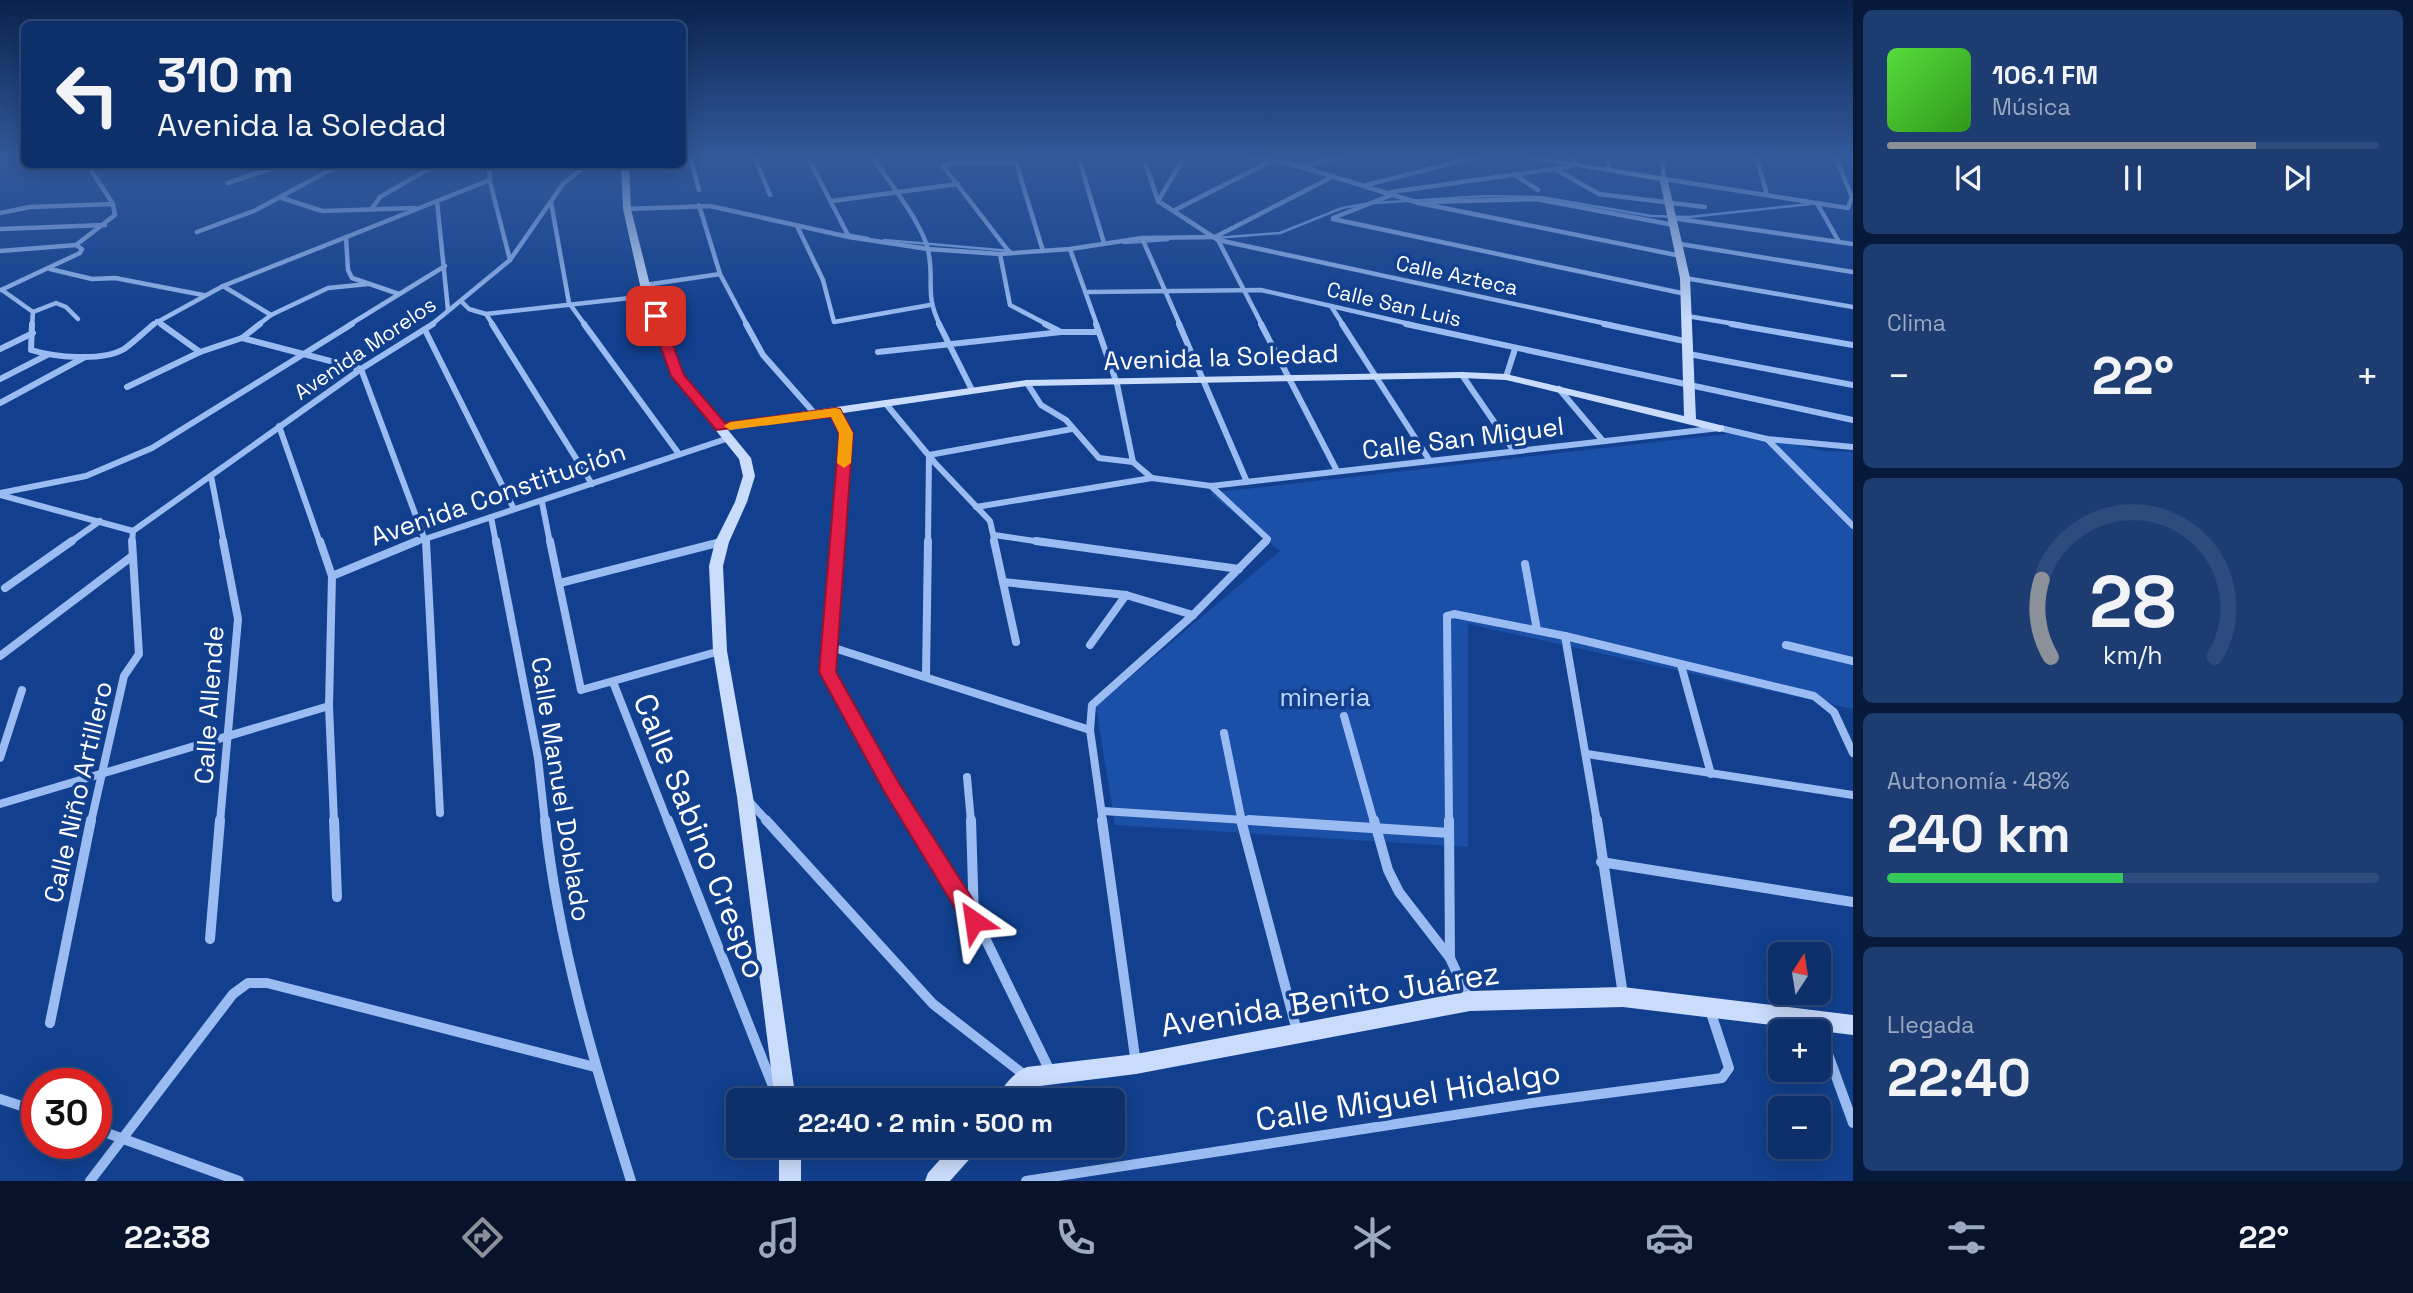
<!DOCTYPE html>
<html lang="es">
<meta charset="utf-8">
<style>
body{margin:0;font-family:"Space Grotesk",sans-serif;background:#1c3c72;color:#f1f3f6;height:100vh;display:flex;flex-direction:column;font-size:26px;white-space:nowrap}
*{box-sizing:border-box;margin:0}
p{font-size:23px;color:#9ba9c1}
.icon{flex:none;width:38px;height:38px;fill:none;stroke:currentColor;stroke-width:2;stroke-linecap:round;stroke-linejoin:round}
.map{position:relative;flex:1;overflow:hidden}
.side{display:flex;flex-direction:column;gap:10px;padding:10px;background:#081a3a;width:560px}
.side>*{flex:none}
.top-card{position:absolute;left:21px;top:21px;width:665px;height:147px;border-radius:10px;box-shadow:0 4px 18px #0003,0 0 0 2px #2e4b7e;background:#0e306a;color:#f1f3f6;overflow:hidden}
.needle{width:46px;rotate:12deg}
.fabs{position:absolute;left:1768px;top:942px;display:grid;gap:14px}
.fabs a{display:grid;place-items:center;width:63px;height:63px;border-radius:10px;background:#0e306a;box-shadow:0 4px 18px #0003,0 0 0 2px #2e4b7e;font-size:35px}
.speed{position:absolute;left:21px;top:1068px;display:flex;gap:14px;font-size:35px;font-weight:700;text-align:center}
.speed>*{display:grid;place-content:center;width:91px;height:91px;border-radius:50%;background:#0e306a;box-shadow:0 4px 18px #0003,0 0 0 2px #2e4b7e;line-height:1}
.speed .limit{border:10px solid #d22;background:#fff;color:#111}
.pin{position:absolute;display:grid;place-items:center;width:60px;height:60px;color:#fff;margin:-30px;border-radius:14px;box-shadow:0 4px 10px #0006}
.me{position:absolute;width:77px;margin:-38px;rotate:328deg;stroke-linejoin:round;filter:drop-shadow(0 0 5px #0008)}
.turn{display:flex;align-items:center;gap:24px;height:147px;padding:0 21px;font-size:32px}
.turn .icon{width:91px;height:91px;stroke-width:2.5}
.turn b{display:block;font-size:49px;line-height:60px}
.big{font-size:52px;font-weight:700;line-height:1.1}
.side .widget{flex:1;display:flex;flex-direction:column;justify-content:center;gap:10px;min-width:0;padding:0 24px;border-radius:10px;background:#1c3c72}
.side .dial{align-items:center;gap:0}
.dial svg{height:182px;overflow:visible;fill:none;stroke:#2e4b7e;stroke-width:7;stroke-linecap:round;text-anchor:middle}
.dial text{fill:#f1f3f6;stroke:none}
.song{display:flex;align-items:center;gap:21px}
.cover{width:84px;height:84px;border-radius:10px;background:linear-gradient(135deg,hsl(110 70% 55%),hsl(110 70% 35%))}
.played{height:7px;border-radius:4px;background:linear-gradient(90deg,#8c9099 75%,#2e4b7e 75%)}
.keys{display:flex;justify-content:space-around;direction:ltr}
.heat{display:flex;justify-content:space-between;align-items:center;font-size:38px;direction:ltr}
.charge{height:10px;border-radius:5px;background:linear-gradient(90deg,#34c759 48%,#2e4b7e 0)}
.trip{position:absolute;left:726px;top:1088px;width:399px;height:70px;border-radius:10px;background:#0e306a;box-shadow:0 4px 18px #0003,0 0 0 2px #2e4b7e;font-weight:700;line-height:70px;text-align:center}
.tab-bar{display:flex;height:112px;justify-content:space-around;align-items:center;background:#06132a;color:#9ba9c1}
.tab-bar .icon{width:49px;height:49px}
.tab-bar .current{color:#8c9099}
.tab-bar b{font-size:32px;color:#f1f3f6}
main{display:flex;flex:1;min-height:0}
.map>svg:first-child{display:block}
.green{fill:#1a50a8}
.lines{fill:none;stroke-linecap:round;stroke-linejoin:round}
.stream{stroke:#8db6f5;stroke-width:2.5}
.street-far3{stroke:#9bbcf2;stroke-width:4.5}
.street-far2{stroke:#9bbcf2;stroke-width:6}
.street-far1{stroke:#9bbcf2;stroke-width:8}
.street{stroke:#9bbcf2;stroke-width:10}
.secondary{fill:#cadcfc;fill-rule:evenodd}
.route{fill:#e11d48;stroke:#92132f;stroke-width:2}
.slow{fill:#f59e0b}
.labels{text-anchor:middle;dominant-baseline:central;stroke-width:7;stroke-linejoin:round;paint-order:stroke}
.far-street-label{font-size:21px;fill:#fff;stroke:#12408e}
.street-label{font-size:26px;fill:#fff;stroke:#12408e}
.park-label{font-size:26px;fill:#c2d9fd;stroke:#12408e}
.near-street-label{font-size:32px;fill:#fff;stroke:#12408e}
</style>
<main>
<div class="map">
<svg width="1853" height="1181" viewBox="0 0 1853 1181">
<rect width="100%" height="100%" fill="#12408e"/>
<polygon class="green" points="1735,433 1826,451 1853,452 1853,709 1468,624 1468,847 1115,825 1096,706 1280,551 1210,493"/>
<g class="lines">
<g class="stream">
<polyline points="1374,203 1486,196 1541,197 1651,216 1689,217 1810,204"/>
<polyline points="846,234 868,238"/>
<polyline points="1215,238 1280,233 1342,208 1365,204"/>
<polyline points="884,240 1011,251"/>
<polyline points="1124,243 1168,240"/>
</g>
<g class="street-far3">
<polyline points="690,156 699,190"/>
<polyline points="754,156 770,195"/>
<polyline points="807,156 849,237"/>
<path d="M 871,156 C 887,178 923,225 928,250 C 935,281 924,293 940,325"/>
<polyline points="1014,156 1043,251"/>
<polyline points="1078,156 1104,243"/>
<polyline points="1143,156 1158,201 1218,240 1262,325"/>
<polyline points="1247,156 1302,167 1419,203 1681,256"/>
<polyline points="1609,156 1609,170"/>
<polyline points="1662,156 1664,179 1848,208 1852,197 1835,156"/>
<polyline points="1756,156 1767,195"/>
<polyline points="489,164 490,182 510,260"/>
<polyline points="1305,166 1345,156"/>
<polyline points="1555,169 1599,194 1705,207"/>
<polyline points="1515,175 1538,190"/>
<polyline points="228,183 284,164"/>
<polyline points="1366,185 1481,156"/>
<polyline points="1391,192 1554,169 1573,165 1574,156"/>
<polyline points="282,198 322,211 415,208"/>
<polyline points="437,201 448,310"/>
<polyline points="832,201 958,184"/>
<polyline points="1158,201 1185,156"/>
<polyline points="551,202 569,303 585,325"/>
<polyline points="1427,202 1536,199 1674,225"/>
<polyline points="1817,203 1839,242"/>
<polyline points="699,205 720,274 747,325"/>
<polyline points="373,207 380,197 437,164"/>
<polyline points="627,209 710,206 849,237 928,249 1000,254 1070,249 1142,238 1215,237 1334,176"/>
<polyline points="1175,210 1273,160"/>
<polyline points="0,213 30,207 113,204"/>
<polyline points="1333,218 1394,194"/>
<polyline points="1672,218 1853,244"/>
<polyline points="1333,219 1686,294"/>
<polyline points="798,228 823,280 834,322 930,305"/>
<polyline points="0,229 105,225"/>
<polyline points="197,232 256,210 341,164"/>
<polyline points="346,237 348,270 352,278 399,294"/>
<polyline points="1142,238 1180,325"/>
<polyline points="1218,240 1612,325"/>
<polyline points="1680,244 1853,272"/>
<polyline points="1070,249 1097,325"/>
<polyline points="0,251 76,245"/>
<polyline points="1010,253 943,166 951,163 1015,163"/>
<polyline points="1000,254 1010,305 1048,325"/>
<polyline points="50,269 92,279 115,278 203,295"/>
<polyline points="1685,278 1853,307"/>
<polyline points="645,285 720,274"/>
<polyline points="223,286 271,315"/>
<polyline points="1,290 80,253 82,249 76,245 115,215 113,204 87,164"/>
<polyline points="2,290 33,312 32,325"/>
<polyline points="1088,292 1261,290 1414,325"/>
<polyline points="462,302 469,309 486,314 493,325"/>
<polyline points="1331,306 1343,325"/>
<polyline points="33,312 56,303 66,307 78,319"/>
<polyline points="486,314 648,296"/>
<polyline points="1687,316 1741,325"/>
<polyline points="157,321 163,325"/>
<polyline points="152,325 223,286 490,180"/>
<polyline points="258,325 271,315 328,288 368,284"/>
<polyline points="349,325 445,266"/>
<polyline points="431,325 510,260 563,184 588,164"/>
</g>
<g class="street-far2">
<path d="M 32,324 L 31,350 C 54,357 102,362 124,349 C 134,342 144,332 154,324"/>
<polyline points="161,324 200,352"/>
<polyline points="492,324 592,484"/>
<polyline points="584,324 679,454"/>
<polyline points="746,324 763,355 816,415"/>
<polyline points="939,324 972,390"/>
<polyline points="1045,324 1059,331"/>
<polyline points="1096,324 1117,384 1133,462"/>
<polyline points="1179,324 1247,482"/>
<polyline points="1261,324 1337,471"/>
<polyline points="1342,324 1430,461"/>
<polyline points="1406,324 1853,420"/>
<polyline points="1604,324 1689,342"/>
<polyline points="1731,324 1853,345"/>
<polyline points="425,330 514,509"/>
<polyline points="242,338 361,369 426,543"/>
<polyline points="0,349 33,333"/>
<polyline points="878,352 1061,332 1098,332"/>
<polyline points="1689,354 1853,385"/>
<polyline points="1462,375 1514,451"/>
<polyline points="1506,377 1515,349"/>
<polyline points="0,379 47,355"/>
<polyline points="1027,383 1041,405 1066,420 1099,458 1133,462 1152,478 1211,486 1720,428 1767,439 1853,447"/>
<polyline points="127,387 200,352 242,338 260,324"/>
<polyline points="1559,389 1603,441"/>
<polyline points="0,403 85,357"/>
<polyline points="886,404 935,463 990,521 995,543"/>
<polyline points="835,412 846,433 838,543"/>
<polyline points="279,426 320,543"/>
<polyline points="1767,439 1853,526"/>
<polyline points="211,476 224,543"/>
<polyline points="1211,486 1268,539 1265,543"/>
<polyline points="0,493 86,476 152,448 352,324"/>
<polyline points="0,495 133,531"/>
<polyline points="542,502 550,543"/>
<polyline points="976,507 1152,478"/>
<polyline points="491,517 496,543"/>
<polyline points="133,531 361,369 433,324"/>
<polyline points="994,535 1048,543"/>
<polyline points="69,543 100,521"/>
<polyline points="132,543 133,531"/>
<polyline points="413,543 729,438"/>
<polyline points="928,543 929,455 1072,429"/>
</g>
<g class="street-far1">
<polyline points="320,541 332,576 329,706 334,822"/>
<polyline points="426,541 440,813"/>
<polyline points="496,541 538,758 545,822"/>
<polyline points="550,541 581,690 720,651"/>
<polyline points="838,541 828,672 913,822"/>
<polyline points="994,541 1016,642"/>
<polyline points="1036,541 1239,569"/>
<polyline points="1525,564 1537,630"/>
<polyline points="332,576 417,541"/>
<polyline points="1003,582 1126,595 1193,615"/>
<polyline points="560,583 721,542"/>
<polyline points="5,588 72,541"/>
<polyline points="1565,636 1597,822"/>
<polyline points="1090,645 1126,595"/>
<polyline points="1786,645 1853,661"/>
<polyline points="831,647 1090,730"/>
<polyline points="0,656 131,557"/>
<polyline points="1681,665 1711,774"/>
<polyline points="926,674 928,541"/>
<polyline points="613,682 668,822"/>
<polyline points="1344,716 1374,822"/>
<polyline points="1224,733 1242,822"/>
<polyline points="1587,754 1853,795"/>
<polyline points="0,758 22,690"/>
<polyline points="967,777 971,822"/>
<polyline points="748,800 768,822"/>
<polyline points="0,804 329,706"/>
<polyline points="1103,811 1277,822"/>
<polyline points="91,822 124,676 139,654 132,541"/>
<polyline points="220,822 238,619 223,541"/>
<polyline points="1103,822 1090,730 1092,705 1193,615 1266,541"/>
<polyline points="1449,822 1447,616 1454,614 1565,636 1814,696 1834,712 1853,753"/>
</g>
<g class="street">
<polyline points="334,820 337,897"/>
<path d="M 545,820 C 558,943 594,1063 631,1181"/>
<polyline points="668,820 776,1094"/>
<polyline points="766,820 933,1004 1027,1077"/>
<polyline points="911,820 985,938 1050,1071"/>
<polyline points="971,820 974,920"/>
<polyline points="1102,820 1136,1064"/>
<polyline points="1241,820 1297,1031"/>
<polyline points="1249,820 1449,833"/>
<polyline points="1374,820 1388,870 1399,892 1450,958"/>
<polyline points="1449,820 1450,958 1469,1000"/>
<polyline points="1597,820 1623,995"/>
<polyline points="1601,862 1853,902"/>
<polyline points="210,939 220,820"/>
<polyline points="50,1023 91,820"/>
<polyline points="1817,1024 1853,1123"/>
<polyline points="0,1099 37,1111"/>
<polyline points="96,1129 239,1181"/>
<polyline points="90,1181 233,994 248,983 267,983 595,1067"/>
<polyline points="1026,1181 1539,1102 1722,1078 1729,1068 1710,1010"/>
</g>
<g class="secondary">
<polygon points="1513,156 1532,156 1667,177 1690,278 1696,419 1724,426 1724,430 1720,432 1506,380 1462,378 1027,386 728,430 751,458 755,476 747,502 729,542 723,566 727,651 753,797 796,1101 775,1101 737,797 713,651 709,566 715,542 735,502 743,476 739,459 672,376 640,285 623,209 621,164 629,164 631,209 650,285 683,375 723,423 1027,380 1462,372 1506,374 1684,416 1680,278 1660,181"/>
<path d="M 1623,987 L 1853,1015 L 1853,1035 L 1623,1007 L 1470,1011 L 1136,1074 L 1032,1087 L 1020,1101 L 996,1101 C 1001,1088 1014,1072 1027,1067 L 1136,1054 L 1470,991 Z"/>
<rect x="779" y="1146" width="22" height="35"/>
<polygon points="952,1146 977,1146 974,1154 950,1181 925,1181 928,1173"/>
</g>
</g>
<linearGradient id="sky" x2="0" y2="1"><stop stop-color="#0a234e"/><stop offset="0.49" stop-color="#33599b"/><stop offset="1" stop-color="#33599b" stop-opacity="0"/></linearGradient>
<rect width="1853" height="321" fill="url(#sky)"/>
<polygon class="route" points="656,312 662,316 684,375 725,423 835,408 840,409 853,433 836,672 897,780 982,914 985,921 982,928 974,931 967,928 884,791 819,672 839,433 831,417 716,430 671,376 650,316"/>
<polygon class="slow" points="835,408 840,409 853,433 851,463 844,468 837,463 839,433 831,417 730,430 724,426 730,422"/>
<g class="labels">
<g class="far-street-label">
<text transform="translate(1457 275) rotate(12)">Calle Azteca</text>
<text transform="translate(1394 304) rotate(13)">Calle San Luis</text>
<text transform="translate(365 348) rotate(-34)">Avenida Morelos</text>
</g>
<g class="street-label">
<text transform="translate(1221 357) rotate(-2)">Avenida la Soledad</text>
<text transform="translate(1463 438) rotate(-7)">Calle San Miguel</text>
<text transform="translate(498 494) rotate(-19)">Avenida Constitución</text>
<text transform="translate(209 705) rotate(-86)">Calle Allende</text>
<text transform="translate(561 789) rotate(81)">Calle Manuel Doblado</text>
<text transform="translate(78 792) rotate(-77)">Calle Niño Artillero</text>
</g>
<g class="park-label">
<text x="1325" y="697">mineria</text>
</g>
<g class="near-street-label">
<text transform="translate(700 836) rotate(68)">Calle Sabino Crespo</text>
<text transform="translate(1330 999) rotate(-9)">Avenida Benito Juárez</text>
<text transform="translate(1408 1096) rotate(-9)">Calle Miguel Hidalgo</text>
</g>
</g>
</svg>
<div class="fabs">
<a><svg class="needle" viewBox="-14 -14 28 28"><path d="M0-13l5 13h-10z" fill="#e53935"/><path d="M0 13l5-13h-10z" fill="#9ba9c1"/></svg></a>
<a>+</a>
<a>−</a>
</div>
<div class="speed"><div class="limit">30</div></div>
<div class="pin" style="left:656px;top:316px;background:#d93025"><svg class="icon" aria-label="arrive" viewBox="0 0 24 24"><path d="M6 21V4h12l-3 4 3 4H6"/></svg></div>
<svg class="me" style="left:974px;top:921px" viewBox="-20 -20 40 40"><path d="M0-17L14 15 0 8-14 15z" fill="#e11d48" stroke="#fff" stroke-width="4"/></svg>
<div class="trip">22:40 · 2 min · 500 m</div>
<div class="top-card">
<div class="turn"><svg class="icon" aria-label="left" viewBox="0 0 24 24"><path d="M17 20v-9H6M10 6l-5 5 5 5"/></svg><div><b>310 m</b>Avenida la Soledad</div></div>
</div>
</div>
<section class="side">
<div class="widget">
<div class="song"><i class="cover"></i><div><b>106.1 FM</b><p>Música</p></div></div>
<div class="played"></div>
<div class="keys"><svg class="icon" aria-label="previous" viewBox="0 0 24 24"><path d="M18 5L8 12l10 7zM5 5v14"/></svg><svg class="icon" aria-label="pause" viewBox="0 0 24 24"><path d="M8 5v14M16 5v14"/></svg><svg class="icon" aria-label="next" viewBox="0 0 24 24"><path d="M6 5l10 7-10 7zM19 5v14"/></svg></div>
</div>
<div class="widget"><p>Clima</p>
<div class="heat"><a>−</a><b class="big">22°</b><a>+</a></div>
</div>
<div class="widget dial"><svg viewBox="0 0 100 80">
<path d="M14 69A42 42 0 1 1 86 69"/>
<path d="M14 69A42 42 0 0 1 10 35" stroke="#8c9099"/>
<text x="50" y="56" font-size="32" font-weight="700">28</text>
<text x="50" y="72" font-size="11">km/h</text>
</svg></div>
<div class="widget"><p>Autonomía · 48%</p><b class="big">240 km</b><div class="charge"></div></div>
<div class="widget"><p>Llegada</p><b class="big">22:40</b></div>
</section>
</main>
<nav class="tab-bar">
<b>22:38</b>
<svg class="icon current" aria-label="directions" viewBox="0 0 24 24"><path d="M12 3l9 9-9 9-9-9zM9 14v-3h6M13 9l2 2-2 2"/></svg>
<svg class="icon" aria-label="music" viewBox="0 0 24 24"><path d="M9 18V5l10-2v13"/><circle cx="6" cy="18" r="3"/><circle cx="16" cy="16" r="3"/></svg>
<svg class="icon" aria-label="phone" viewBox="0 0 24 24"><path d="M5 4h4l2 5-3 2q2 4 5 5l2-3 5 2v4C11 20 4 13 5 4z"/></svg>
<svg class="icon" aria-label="climate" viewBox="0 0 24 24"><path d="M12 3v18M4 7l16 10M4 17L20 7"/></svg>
<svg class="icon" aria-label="car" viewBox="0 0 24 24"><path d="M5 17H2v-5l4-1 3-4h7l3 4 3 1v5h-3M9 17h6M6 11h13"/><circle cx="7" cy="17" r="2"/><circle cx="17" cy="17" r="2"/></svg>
<svg class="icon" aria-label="filters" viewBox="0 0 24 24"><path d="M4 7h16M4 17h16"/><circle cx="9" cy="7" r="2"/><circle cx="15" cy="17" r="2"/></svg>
<b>22°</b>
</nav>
